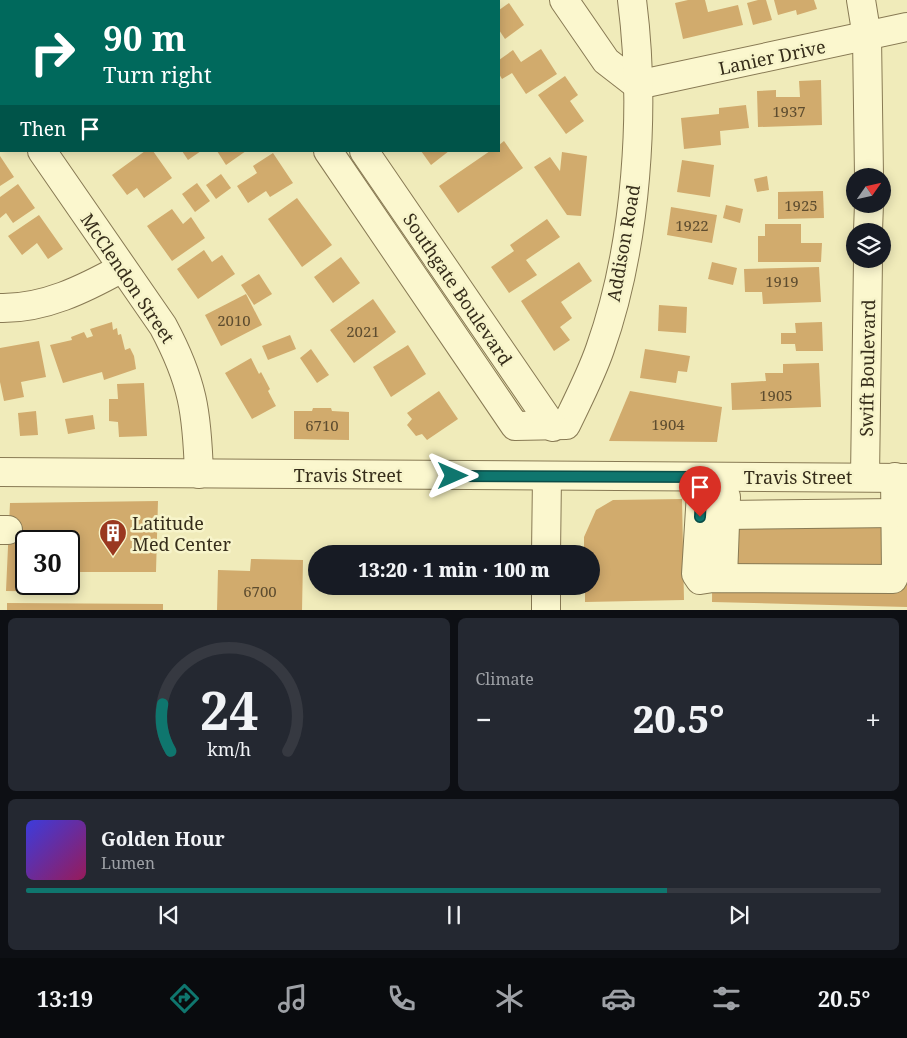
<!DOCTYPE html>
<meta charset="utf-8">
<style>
body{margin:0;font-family:"Noto Serif",serif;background:#242831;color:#f1f3f6;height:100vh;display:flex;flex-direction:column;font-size:19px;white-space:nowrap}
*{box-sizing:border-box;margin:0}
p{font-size:16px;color:#9ea1a6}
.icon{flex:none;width:28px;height:28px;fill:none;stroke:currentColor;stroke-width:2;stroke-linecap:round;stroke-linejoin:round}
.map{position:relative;height:610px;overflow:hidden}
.details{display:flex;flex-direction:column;gap:8px;padding:8px;background:#0d0f14;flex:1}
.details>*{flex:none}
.top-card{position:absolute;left:0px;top:0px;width:500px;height:152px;box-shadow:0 2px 12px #0003;background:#00695c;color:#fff;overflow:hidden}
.needle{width:32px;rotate:56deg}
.buttons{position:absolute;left:846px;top:168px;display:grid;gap:10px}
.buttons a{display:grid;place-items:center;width:45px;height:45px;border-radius:50%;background:#171b24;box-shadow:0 2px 12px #0003;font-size:25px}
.speed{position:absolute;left:15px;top:530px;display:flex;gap:10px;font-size:25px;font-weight:700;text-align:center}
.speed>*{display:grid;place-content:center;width:65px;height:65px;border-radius:50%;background:#171b24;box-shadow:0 2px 12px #0003;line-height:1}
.speed .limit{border:2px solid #111;border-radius:8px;background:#fff;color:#111}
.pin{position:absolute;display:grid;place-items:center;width:42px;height:42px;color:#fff;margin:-51px -21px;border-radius:50% 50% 50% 0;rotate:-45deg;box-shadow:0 0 5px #0007}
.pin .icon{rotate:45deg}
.me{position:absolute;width:55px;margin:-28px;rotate:90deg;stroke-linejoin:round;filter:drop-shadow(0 0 4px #0008)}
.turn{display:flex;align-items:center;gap:18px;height:105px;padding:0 20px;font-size:22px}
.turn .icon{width:65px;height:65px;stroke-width:2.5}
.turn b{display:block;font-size:35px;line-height:42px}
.then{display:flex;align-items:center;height:48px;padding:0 20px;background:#0003;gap:10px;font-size:19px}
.big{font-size:38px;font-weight:800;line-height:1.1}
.details .card{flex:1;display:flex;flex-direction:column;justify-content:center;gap:8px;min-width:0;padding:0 18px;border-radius:8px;background:#242831}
.details .dial{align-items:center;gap:0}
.dial svg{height:130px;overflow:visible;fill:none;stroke:#363941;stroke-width:7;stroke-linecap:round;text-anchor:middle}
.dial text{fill:#f1f3f6;stroke:none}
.song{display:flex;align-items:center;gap:15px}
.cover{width:60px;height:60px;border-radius:8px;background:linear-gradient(135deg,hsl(240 70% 55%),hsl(330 70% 35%))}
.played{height:5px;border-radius:2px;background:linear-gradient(90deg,#0f766e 75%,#363941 75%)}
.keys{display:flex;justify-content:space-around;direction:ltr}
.heat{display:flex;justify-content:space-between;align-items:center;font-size:28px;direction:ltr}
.details .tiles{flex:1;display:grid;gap:8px;grid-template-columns:1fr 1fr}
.card:last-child{grid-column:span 2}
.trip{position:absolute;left:308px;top:545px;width:292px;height:50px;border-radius:25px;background:#171b24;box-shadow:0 2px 12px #0003;font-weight:800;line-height:50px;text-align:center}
.tab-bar{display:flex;height:80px;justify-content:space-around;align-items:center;background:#090b0e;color:#9ea1a6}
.tab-bar .icon{width:35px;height:35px}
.tab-bar .on{color:#0f766e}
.tab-bar b{font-size:22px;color:#f1f3f6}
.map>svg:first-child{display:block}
.building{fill:#d1ab6d;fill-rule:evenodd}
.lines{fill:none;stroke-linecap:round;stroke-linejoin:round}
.minor-casing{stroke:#887a54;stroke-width:30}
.minor{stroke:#fbf7ce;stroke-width:28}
.route-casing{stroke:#0a4d48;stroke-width:12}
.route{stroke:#0f766e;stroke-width:9}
.labels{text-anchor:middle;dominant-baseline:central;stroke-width:5;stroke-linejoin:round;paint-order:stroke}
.number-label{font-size:15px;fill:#5d4c2f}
.street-label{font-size:18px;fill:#362d1a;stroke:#f7f4ca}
.poi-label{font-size:18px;fill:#362d1a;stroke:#f7f4ca;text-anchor:start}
</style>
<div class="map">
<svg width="907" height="611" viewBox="0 0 907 611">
<rect width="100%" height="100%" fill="#f0ebba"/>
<g class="building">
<polygon points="688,0 705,0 708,12 738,5 743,25 683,39 675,3"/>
<polygon points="758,0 766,0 772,20 753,25 747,3"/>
<polygon points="774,0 814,0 817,9 797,15 796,10 778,15"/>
<polygon points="509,3 524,25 505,39 499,30 499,10"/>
<polygon points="541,49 557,74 526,94 512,73 502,79 499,74 499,60 513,50 521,62"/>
<polygon points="565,76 578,95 570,101 584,121 566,134 538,95"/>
<polygon points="821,80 822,125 758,127 757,91 776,90 776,97 800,97 799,81"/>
<polygon points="746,105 749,128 720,131 721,145 684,149 681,118 719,114 719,108"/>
<polygon points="504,141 523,168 458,213 439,186 490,151 499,151 499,145"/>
<polygon points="145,151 153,151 172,178 144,198 137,188 127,195 112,175"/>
<polygon points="182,151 201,151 188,160"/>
<polygon points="217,151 246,151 226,165"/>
<polygon points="421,151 449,151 431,165"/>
<polygon points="562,152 587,156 581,216 567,215 534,167 550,157 560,171"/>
<polygon points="273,153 293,183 270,197 266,191 248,203 237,186 257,173 253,166"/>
<polygon points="0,156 14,177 0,186"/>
<polygon points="682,160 714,165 710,197 677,192"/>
<polygon points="221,174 231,188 216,199 206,185"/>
<polygon points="767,176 769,190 757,192 754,179"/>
<polygon points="197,183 210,201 195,212 182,194"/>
<polygon points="18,184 35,208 13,223 6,213 0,218 0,197"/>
<polygon points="823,191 824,218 778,219 778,192"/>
<polygon points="297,198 332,245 302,267 268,219"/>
<polygon points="726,205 743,209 740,223 723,218"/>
<polygon points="671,207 717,215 712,243 667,235"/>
<polygon points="172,209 183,224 191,217 205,238 172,261 147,226"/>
<polygon points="39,215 63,249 48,259 37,243 22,255 8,236"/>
<polygon points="547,219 560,237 526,260 537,275 509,293 491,267 514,251 510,245"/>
<polygon points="765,224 801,224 801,243 822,243 821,262 758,262 758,236 765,236"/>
<polygon points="204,250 212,262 222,255 235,274 198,299 177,269"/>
<polygon points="341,257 360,283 333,303 314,277"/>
<polygon points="579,262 592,281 561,302 572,318 560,327 570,340 554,351 521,301"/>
<polygon points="712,262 737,268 733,285 708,279"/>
<polygon points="819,267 821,302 763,304 762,292 745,292 744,269"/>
<polygon points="259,274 272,294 254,305 241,285"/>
<polygon points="246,294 262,325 221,346 205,315"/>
<polygon points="373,299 396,332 354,363 330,330"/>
<polygon points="659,305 687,307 686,333 658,331"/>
<polygon points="112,322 113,330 117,328 118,335 121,334 125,350 130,348 134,356 136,369 104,380 102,372 63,383 50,345 72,340 71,337 84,332 87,338 93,336 90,329"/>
<polygon points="822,322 823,351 796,351 795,344 781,344 781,333 796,333 795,323"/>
<polygon points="290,335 296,349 268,360 262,346"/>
<polygon points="39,341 46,377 21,382 24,397 4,401 0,382 0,348"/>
<polygon points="408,345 426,374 391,397 373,367"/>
<polygon points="311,349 329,375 317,383 300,358"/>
<polygon points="645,349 690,356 687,372 678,371 676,383 640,378"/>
<polygon points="251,358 259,374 261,372 270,389 268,391 276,406 252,419 225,373"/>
<polygon points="819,363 821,407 732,410 731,383 766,381 765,373 783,373 783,364"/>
<polygon points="144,383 147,436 119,437 118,422 109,421 109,399 118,399 117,384"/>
<polygon points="439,391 458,419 427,440 422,434 416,436 407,425 412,419 407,413"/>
<polygon points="630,391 722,407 717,442 609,441"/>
<polygon points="313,408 331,408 332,411 349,412 349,440 294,439 294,411 312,411"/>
<polygon points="36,411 38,435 20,436 18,413"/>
<polygon points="93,415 95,429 68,434 65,419"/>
<polygon points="682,499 684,600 585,602 585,586 591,586 591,554 584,554 584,537 596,510 613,500"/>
<path d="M 158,501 L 156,572 L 74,572 L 74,592 L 6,591 L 10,503 ZM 26,541 L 69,541 L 69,584 L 26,584 Z"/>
<polygon points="713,505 907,508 907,607 712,602"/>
<polygon points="251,559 303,560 302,611 217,611 218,570 250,571"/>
<polygon points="7,603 163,604 163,611 7,611"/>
</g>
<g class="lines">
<defs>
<g id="minor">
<polyline points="225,0 226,1"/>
<polyline points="260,0 261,1"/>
<polyline points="564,0 606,61 637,85 907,27"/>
<polyline points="861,0 867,37 869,176"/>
<polyline points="0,90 1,91"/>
<path d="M 42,151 L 163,326 C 193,382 197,412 199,474"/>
<path d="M 328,151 L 515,426 L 566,425 C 578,400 591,375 600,349 C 637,245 646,109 632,0"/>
<polyline points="364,151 553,427"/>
<polyline points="868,231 869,204"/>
<path d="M 0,308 C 44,309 84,289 122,268"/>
<polyline points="0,472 907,478"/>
<polyline points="702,477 696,574 700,580 713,578 893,579 896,572 895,477"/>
<polyline points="865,477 868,259"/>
<polyline points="726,515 895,513"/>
<polyline points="0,530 8,530"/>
<polyline points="546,554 547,476"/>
<polyline points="723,578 726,497"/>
<polyline points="546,611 546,586"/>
</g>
</defs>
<use href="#minor" class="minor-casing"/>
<use href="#minor" class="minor"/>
</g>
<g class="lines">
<defs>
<polyline id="route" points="453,476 702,477 700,517"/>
</defs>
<use href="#route" class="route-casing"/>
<use href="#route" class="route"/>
</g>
<defs>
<symbol id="building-pin" viewBox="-11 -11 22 30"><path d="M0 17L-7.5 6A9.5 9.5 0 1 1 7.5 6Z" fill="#9a3820" stroke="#f7f4ca"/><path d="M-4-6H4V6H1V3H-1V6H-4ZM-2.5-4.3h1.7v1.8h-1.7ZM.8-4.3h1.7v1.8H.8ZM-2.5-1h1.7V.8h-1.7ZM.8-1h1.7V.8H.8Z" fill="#fff"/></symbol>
</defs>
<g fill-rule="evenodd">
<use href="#building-pin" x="97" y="517" width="32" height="43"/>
</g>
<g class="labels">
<g class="number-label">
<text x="789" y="111">1937</text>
<text x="801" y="205">1925</text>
<text x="692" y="225">1922</text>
<text x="782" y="281">1919</text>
<text x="234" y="320">2010</text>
<text x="363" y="331">2021</text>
<text x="776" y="395">1905</text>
<text x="668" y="424">1904</text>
<text x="322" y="425">6710</text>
<text x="260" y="591">6700</text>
</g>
<g class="street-label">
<text transform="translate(772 57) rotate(-12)">Lanier Drive</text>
<text transform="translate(623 243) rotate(-80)">Addison Road</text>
<text transform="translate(128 278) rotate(56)">McClendon Street</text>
<text transform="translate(458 289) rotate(56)">Southgate Boulevard</text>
<text transform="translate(867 368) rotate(-89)">Swift Boulevard</text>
<text x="348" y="475">Travis Street</text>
<text x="798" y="477">Travis Street</text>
</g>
<g class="poi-label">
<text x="132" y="523">Latitude<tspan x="132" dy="21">Med Center</tspan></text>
</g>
</g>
</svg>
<div class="buttons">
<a><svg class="needle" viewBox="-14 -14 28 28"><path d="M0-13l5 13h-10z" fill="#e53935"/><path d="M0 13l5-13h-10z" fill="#9ea1a6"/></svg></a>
<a><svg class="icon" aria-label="layers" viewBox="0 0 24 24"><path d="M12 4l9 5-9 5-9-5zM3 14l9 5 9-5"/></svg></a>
</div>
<div class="speed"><div class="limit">30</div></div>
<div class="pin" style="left:700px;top:517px;background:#d93025"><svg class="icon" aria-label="arrive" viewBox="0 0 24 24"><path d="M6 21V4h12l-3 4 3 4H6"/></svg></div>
<svg class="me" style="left:453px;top:476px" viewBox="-20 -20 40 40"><path d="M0-17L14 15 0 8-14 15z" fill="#0f766e" stroke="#fff" stroke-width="4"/></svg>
<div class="trip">13:20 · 1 min · 100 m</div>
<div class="top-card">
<div class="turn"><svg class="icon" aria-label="right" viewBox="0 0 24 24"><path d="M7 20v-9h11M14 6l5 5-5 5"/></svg><div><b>90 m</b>Turn right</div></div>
<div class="then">Then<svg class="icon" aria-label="arrive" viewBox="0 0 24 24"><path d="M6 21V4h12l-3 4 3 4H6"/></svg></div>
</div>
</div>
<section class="details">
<div class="tiles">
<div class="card dial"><svg viewBox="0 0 100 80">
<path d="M14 69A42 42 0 1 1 86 69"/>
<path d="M14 69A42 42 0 0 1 9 40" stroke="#0f766e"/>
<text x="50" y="56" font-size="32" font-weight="700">24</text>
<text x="50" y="72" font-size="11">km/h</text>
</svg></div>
<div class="card"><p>Climate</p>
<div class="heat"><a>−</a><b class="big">20.5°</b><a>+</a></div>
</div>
<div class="card">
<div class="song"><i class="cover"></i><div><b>Golden Hour</b><p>Lumen</p></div></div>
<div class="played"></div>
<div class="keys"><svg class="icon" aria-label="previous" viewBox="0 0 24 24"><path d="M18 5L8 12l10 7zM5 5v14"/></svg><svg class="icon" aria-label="pause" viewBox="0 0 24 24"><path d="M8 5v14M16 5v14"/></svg><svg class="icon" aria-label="next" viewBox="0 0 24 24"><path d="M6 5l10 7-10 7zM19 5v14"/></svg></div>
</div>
</div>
</section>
<nav class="tab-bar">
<b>13:19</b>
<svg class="icon on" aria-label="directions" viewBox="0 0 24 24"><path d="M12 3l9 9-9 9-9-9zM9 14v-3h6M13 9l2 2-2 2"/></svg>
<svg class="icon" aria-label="music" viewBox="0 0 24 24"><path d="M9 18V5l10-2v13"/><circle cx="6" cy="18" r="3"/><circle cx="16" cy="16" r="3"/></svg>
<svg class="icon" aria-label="phone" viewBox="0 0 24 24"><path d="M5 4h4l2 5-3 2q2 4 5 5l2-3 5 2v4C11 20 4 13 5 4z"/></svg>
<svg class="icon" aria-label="climate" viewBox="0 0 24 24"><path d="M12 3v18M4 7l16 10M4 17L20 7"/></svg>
<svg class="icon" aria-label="car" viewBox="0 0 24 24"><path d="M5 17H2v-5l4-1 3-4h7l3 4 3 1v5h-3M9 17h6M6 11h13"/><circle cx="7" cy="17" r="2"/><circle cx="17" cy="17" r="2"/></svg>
<svg class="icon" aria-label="filters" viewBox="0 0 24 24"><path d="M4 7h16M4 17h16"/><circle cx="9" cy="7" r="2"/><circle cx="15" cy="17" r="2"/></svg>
<b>20.5°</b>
</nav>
